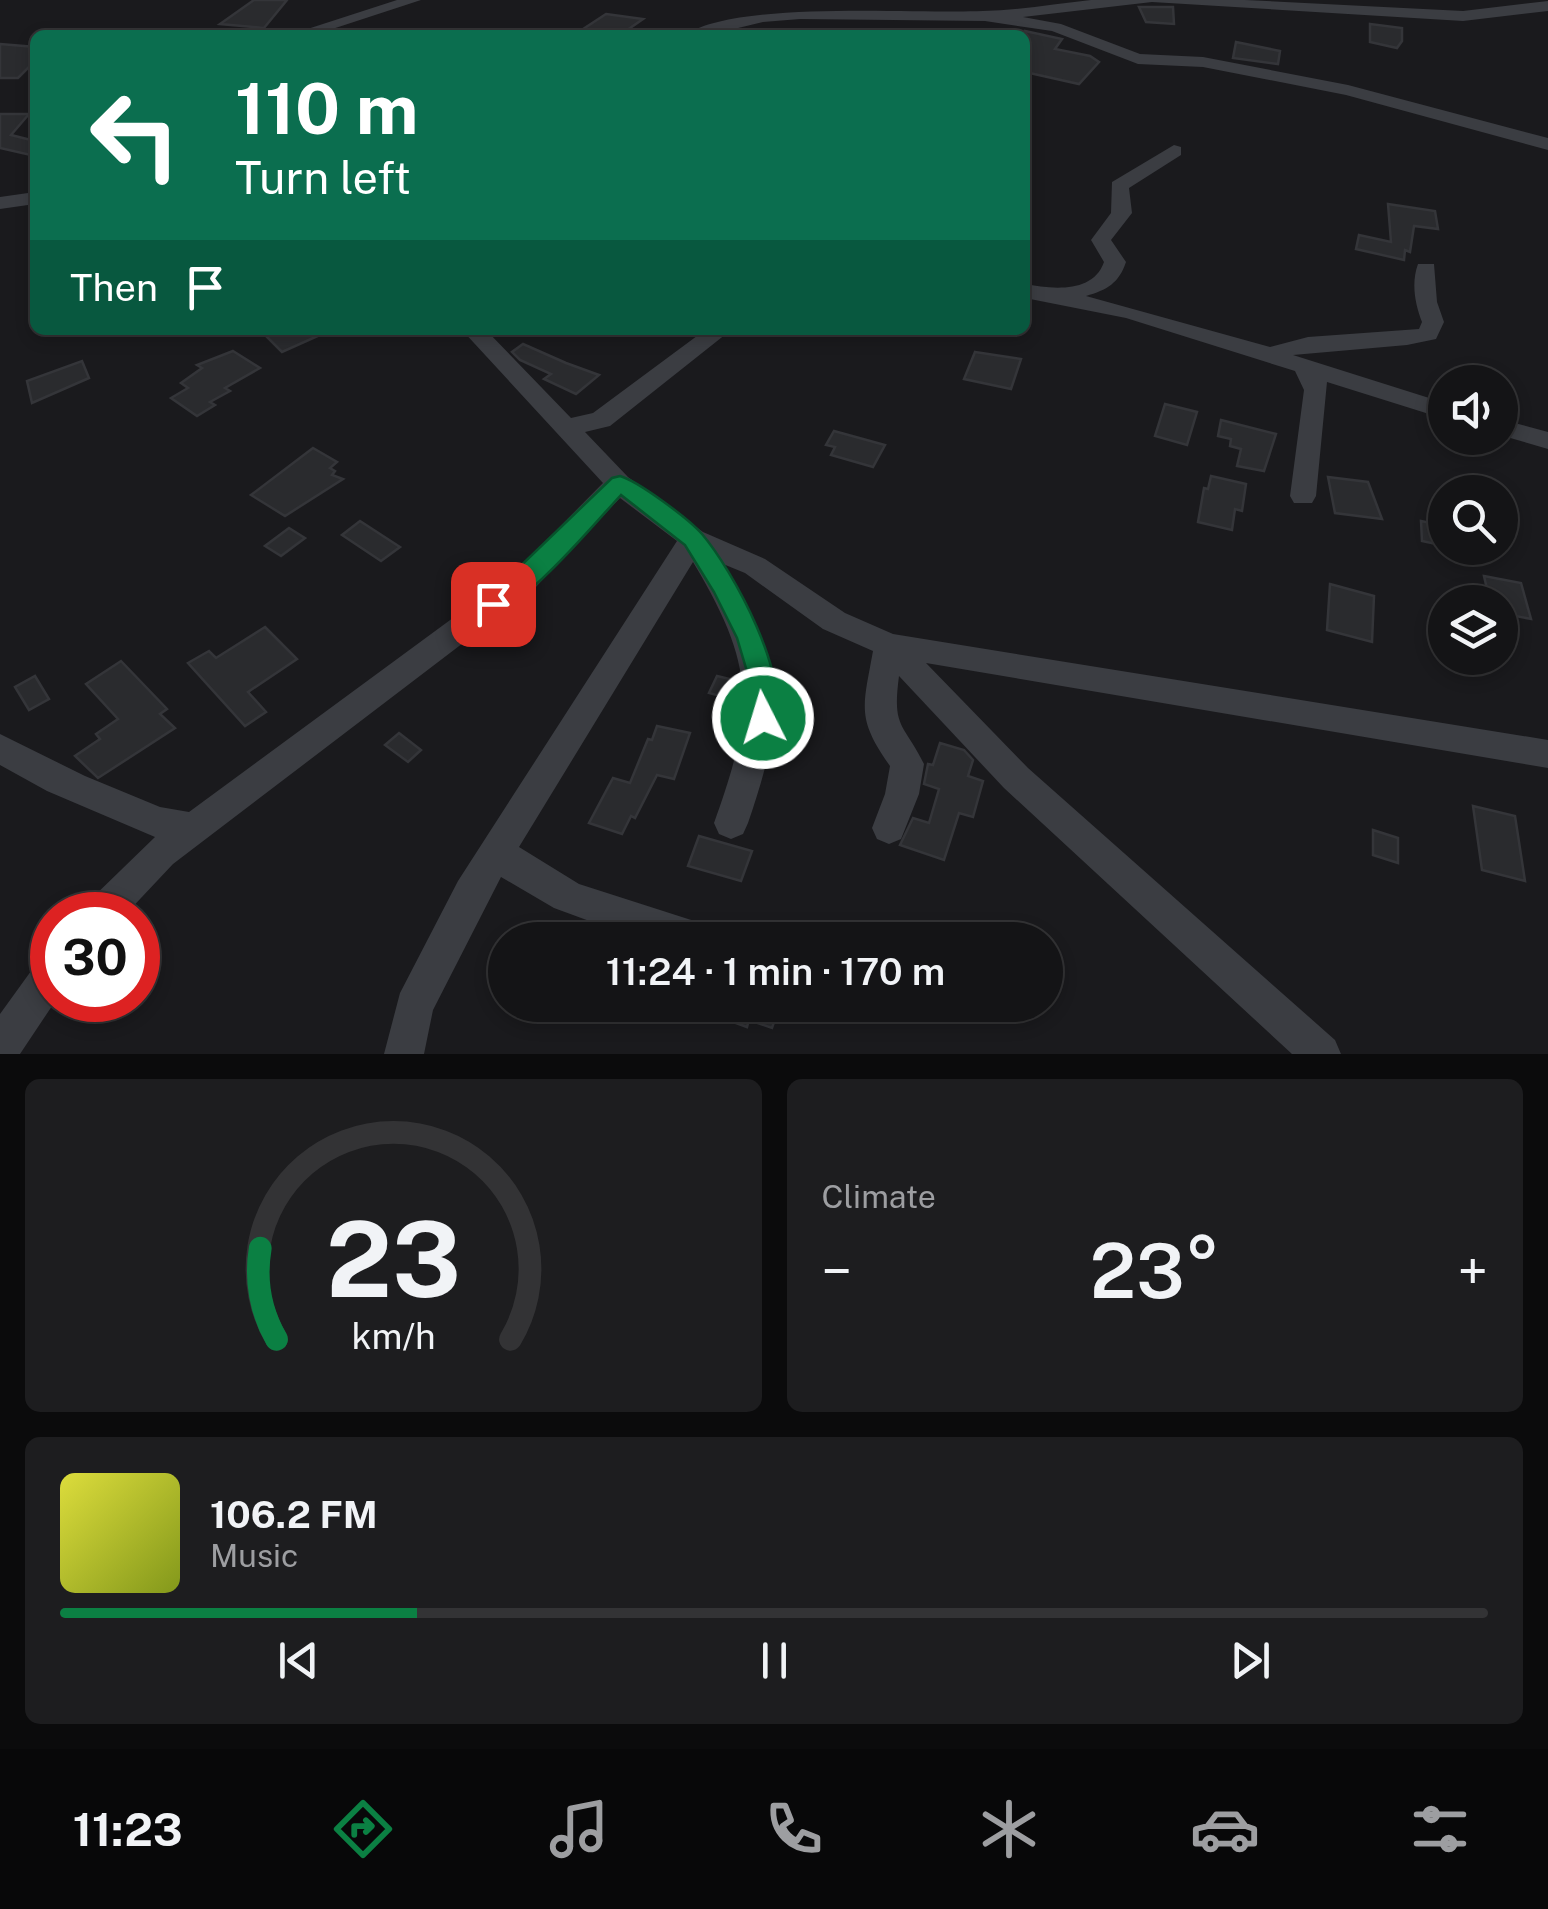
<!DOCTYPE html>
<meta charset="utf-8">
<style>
body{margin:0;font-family:"Public Sans",sans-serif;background:#1d1d1f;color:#f1f3f6;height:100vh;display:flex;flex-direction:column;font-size:38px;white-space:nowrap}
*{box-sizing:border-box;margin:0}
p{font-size:32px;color:#9d9ea1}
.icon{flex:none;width:55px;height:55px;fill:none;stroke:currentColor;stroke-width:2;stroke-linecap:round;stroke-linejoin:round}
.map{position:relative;height:1054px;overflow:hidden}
.panel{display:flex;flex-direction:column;gap:25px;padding:25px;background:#0b0b0c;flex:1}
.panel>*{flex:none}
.guide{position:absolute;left:30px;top:30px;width:1000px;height:305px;border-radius:15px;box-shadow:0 5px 15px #0003,0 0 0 2px #333335;background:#0b6e4f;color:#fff;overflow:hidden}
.tools{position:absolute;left:1428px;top:365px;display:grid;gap:20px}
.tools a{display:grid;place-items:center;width:90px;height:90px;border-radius:50%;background:#141416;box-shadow:0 5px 15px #0003,0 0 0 2px #333335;font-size:50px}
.speed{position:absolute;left:30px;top:892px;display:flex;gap:20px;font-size:50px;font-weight:700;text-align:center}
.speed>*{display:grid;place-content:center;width:130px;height:130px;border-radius:50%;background:#141416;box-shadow:0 5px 15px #0003,0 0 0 2px #333335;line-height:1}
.speed .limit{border:15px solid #d22;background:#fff;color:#111}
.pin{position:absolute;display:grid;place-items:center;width:85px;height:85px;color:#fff;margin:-42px;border-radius:20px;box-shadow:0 5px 15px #0006}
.me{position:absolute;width:110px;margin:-55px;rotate:355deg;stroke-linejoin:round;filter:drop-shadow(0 0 8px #0008)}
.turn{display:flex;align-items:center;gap:35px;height:210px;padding:0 40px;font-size:45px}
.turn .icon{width:130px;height:130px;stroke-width:2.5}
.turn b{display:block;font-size:70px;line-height:85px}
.then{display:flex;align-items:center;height:95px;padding:0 40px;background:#0003;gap:20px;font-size:38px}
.big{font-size:75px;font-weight:600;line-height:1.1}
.panel .widget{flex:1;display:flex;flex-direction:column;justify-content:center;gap:15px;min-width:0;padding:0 35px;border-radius:15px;background:#1d1d1f}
.panel .dial{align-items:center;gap:0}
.dial svg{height:260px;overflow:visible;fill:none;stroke:#333335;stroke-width:7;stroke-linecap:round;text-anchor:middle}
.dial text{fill:#f1f3f6;stroke:none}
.song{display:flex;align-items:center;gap:30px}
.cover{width:120px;height:120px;border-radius:15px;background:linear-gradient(135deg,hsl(60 70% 55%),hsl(70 70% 35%))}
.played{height:10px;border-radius:5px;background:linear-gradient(90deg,#0b8043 25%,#333335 25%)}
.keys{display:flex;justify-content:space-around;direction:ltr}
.heat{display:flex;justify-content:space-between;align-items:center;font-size:55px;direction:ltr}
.panel .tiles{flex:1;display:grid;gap:25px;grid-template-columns:1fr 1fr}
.widget:last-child{grid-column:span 2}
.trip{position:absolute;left:488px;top:922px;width:575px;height:100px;border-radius:50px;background:#141416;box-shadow:0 5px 15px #0003,0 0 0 2px #333335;font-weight:600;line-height:100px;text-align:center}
.menu{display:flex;height:160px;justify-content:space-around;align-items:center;background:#080809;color:#9d9ea1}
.menu .icon{width:70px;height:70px}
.menu .current{color:#0b8043}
.menu b{font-size:45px;color:#f1f3f6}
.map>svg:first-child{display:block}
.building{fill:#2a2b2e;stroke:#343539;stroke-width:2.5}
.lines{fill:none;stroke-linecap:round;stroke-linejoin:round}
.minor{fill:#3b3d42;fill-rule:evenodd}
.route{fill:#0b8043;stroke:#07532c;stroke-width:2.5}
</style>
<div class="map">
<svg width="1548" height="1054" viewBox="0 0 1548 1054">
<rect width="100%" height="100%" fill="#1a1a1d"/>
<g class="building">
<polygon points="254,0 287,0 264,28 220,24"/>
<polygon points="1139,7 1173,7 1174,24 1146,22"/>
<polygon points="606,14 643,19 620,35 574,35"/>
<polygon points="1370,24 1402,28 1402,41 1397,48 1370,42"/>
<polygon points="1025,31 1062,39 1055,49 1090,56 1099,62 1079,84 1025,72"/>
<polygon points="1236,42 1280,51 1278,64 1233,58"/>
<polygon points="0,44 35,47 35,61 18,78 0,78"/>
<polygon points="0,114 29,114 11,135 35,141 35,156 0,148"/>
<polygon points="1388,204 1435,211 1438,229 1414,226 1410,252 1405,250 1404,260 1356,249 1359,235 1391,242"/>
<polygon points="260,330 331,330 282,352"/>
<polygon points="523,344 566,363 599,375 576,394 544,379 551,374 520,360 512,352"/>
<polygon points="233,351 260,368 225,388 230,391 210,402 215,405 197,416 171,398 188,388 181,383 202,368 197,365"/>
<polygon points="975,352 1021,359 1011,389 964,379"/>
<polygon points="82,361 89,378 32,403 27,381"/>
<polygon points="1165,404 1197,412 1187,445 1155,436"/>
<polygon points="1221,420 1276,434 1264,471 1237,466 1241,449 1230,446 1231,439 1218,436"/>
<polygon points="834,431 885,445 873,467 831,455 835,447 826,445"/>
<polygon points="313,448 337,462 330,468 335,471 332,475 343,479 285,516 251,495"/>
<polygon points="1211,476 1246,484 1242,511 1235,509 1232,530 1198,522 1204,488 1208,489"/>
<polygon points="1328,477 1368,482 1382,519 1335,513"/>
<polygon points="360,521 400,547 381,561 342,535"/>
<polygon points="1421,521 1445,526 1445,546 1422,541"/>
<polygon points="289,528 305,538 281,556 265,546"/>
<polygon points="1484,576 1521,583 1531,619 1500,613 1500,602 1490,602"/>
<polygon points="1330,584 1374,596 1372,642 1327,630"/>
<polygon points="265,627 297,659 248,692 266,712 245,726 188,663 209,651 216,658"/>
<polygon points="121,661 167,709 160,714 175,728 98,778 75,756 100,739 96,734 118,719 86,684"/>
<polygon points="35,676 49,699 29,710 15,687"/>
<polygon points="717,676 738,681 739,701 709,693"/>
<polygon points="657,726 690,733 674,779 657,775 635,818 631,816 622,834 589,823 613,778 630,783 648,739 652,740"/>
<polygon points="399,733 421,750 408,762 385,745"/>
<polygon points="940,743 964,750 973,760 968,776 983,781 973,817 959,813 944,860 900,845 913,818 929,823 939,789 924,784 928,764 933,765"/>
<polygon points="1473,806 1515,816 1525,881 1482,870"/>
<polygon points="1373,830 1398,838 1398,863 1373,855"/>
<polygon points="699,836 752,851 741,881 688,866"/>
<polygon points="715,1005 780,1005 772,1028 749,1020 747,1027 725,1019 728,1011"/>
</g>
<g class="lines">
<g class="minor">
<polygon points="397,0 421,0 314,35 289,35"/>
<path d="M 1091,0 L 1245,0 L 1463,11 L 1548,1 L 1548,11 L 1463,21 L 1152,2 L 1023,17 L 1061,24 L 1140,54 L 1203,57 L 1348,85 L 1548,138 L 1548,150 L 1346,95 L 1203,67 L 1138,64 L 1052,31 L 985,21 L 800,19 L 763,22 L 709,35 L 685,35 C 737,0 914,14 983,11 C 1019,10 1055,4 1091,0 Z"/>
<path d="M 1174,145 L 1181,147 L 1181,155 L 1129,188 L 1132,213 L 1111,240 L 1126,262 C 1119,283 1107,290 1086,296 L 1270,347 L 1308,337 L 1419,329 L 1422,322 C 1415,304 1411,283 1418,264 L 1434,264 L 1437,302 L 1444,322 L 1436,339 L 1407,345 L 1293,355 L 1445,403 L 1445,419 L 1327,382 L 1316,496 L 1312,503 L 1294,503 L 1290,496 L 1304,390 L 1295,371 L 1126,318 L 1025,298 L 1025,284 C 1051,289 1093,294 1104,262 L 1091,240 L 1111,213 L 1112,182 Z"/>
<polygon points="35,192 35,204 0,209 0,197"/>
<path d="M 462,330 L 486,330 L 571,418 L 593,413 L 705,330 L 731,330 L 610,426 L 585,432 L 628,477 L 703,532 L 765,559 L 845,613 L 893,634 L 1548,740 L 1548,768 L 926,663 L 1028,768 L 1335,1040 L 1341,1054 L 1292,1054 L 1004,788 L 899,676 C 892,729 903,722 924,764 L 919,794 L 901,839 L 889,844 L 877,839 L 872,828 L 885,794 L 890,766 C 856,718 863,707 873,651 L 823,629 L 745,573 L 723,564 C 787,665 786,712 748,823 L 743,834 L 731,839 L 719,834 L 714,823 C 755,709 756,667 693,562 L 519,847 L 579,884 L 713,927 L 719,940 L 641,940 L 554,908 L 501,877 L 433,1010 L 424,1054 L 384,1054 L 400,993 L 458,881 L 677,541 L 620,498 L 534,589 L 173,864 L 125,915 L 82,915 L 87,903 L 155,837 L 47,791 L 0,765 L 0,734 L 85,776 L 160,807 L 189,812 L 514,573 L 603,483 Z"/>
<polygon points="1500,419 1548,432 1548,449 1500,435"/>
<polygon points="52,954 52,1000 56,1000 20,1054 0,1054 0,1014 39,960"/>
</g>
</g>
<path class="route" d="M 620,476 C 638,481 689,519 702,534 C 732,569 794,681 772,726 L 763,729 L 753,726 L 750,718 L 748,675 L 737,638 L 714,592 L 685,545 L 621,495 C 598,519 515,621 485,611 L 481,604 L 612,478 Z"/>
</svg>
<div class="tools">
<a><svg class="icon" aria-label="sound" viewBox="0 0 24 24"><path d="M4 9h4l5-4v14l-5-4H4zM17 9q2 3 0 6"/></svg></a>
<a><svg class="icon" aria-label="search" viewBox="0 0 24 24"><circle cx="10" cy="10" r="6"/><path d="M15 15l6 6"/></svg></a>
<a><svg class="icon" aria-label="layers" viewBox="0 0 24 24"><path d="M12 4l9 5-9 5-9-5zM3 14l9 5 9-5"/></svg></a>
</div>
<div class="speed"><div class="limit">30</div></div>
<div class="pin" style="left:493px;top:604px;background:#d93025"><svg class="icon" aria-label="arrive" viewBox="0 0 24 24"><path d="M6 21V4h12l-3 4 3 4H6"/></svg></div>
<svg class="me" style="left:763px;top:718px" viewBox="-20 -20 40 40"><circle r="17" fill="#0b8043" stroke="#fff" stroke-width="3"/><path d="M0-11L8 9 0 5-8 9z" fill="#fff"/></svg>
<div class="trip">11:24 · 1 min · 170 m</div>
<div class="guide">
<div class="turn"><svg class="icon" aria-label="left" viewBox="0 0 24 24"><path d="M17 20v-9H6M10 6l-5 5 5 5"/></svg><div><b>110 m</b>Turn left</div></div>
<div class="then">Then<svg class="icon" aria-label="arrive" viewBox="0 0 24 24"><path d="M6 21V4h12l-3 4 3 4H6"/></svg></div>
</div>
</div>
<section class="panel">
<div class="tiles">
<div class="widget dial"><svg viewBox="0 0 100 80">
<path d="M14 69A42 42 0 1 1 86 69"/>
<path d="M14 69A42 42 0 0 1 9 41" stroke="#0b8043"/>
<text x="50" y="56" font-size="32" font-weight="700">23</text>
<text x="50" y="72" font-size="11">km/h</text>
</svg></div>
<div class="widget"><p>Climate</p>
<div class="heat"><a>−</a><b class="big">23°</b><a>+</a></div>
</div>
<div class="widget">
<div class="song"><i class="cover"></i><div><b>106.2 FM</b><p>Music</p></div></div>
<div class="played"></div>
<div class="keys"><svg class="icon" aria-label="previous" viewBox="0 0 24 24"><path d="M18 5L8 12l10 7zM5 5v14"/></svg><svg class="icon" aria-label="pause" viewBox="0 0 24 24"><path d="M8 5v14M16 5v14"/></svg><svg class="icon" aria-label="next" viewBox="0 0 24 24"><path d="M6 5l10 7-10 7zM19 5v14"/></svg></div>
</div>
</div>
</section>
<nav class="menu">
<b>11:23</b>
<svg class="icon current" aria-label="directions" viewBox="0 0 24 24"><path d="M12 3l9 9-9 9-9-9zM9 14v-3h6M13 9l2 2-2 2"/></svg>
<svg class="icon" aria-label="music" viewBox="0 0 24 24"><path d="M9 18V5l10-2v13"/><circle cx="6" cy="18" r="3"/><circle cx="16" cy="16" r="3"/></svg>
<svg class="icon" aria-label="phone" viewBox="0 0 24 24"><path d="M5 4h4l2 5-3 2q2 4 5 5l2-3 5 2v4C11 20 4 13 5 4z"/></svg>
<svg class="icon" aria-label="climate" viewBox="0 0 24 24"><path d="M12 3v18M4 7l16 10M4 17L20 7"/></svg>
<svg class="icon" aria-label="car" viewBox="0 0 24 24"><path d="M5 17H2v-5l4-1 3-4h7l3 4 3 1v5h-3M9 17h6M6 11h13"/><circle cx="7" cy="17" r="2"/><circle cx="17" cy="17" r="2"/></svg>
<svg class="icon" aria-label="filters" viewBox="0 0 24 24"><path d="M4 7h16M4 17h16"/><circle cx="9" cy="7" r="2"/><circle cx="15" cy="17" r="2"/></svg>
</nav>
